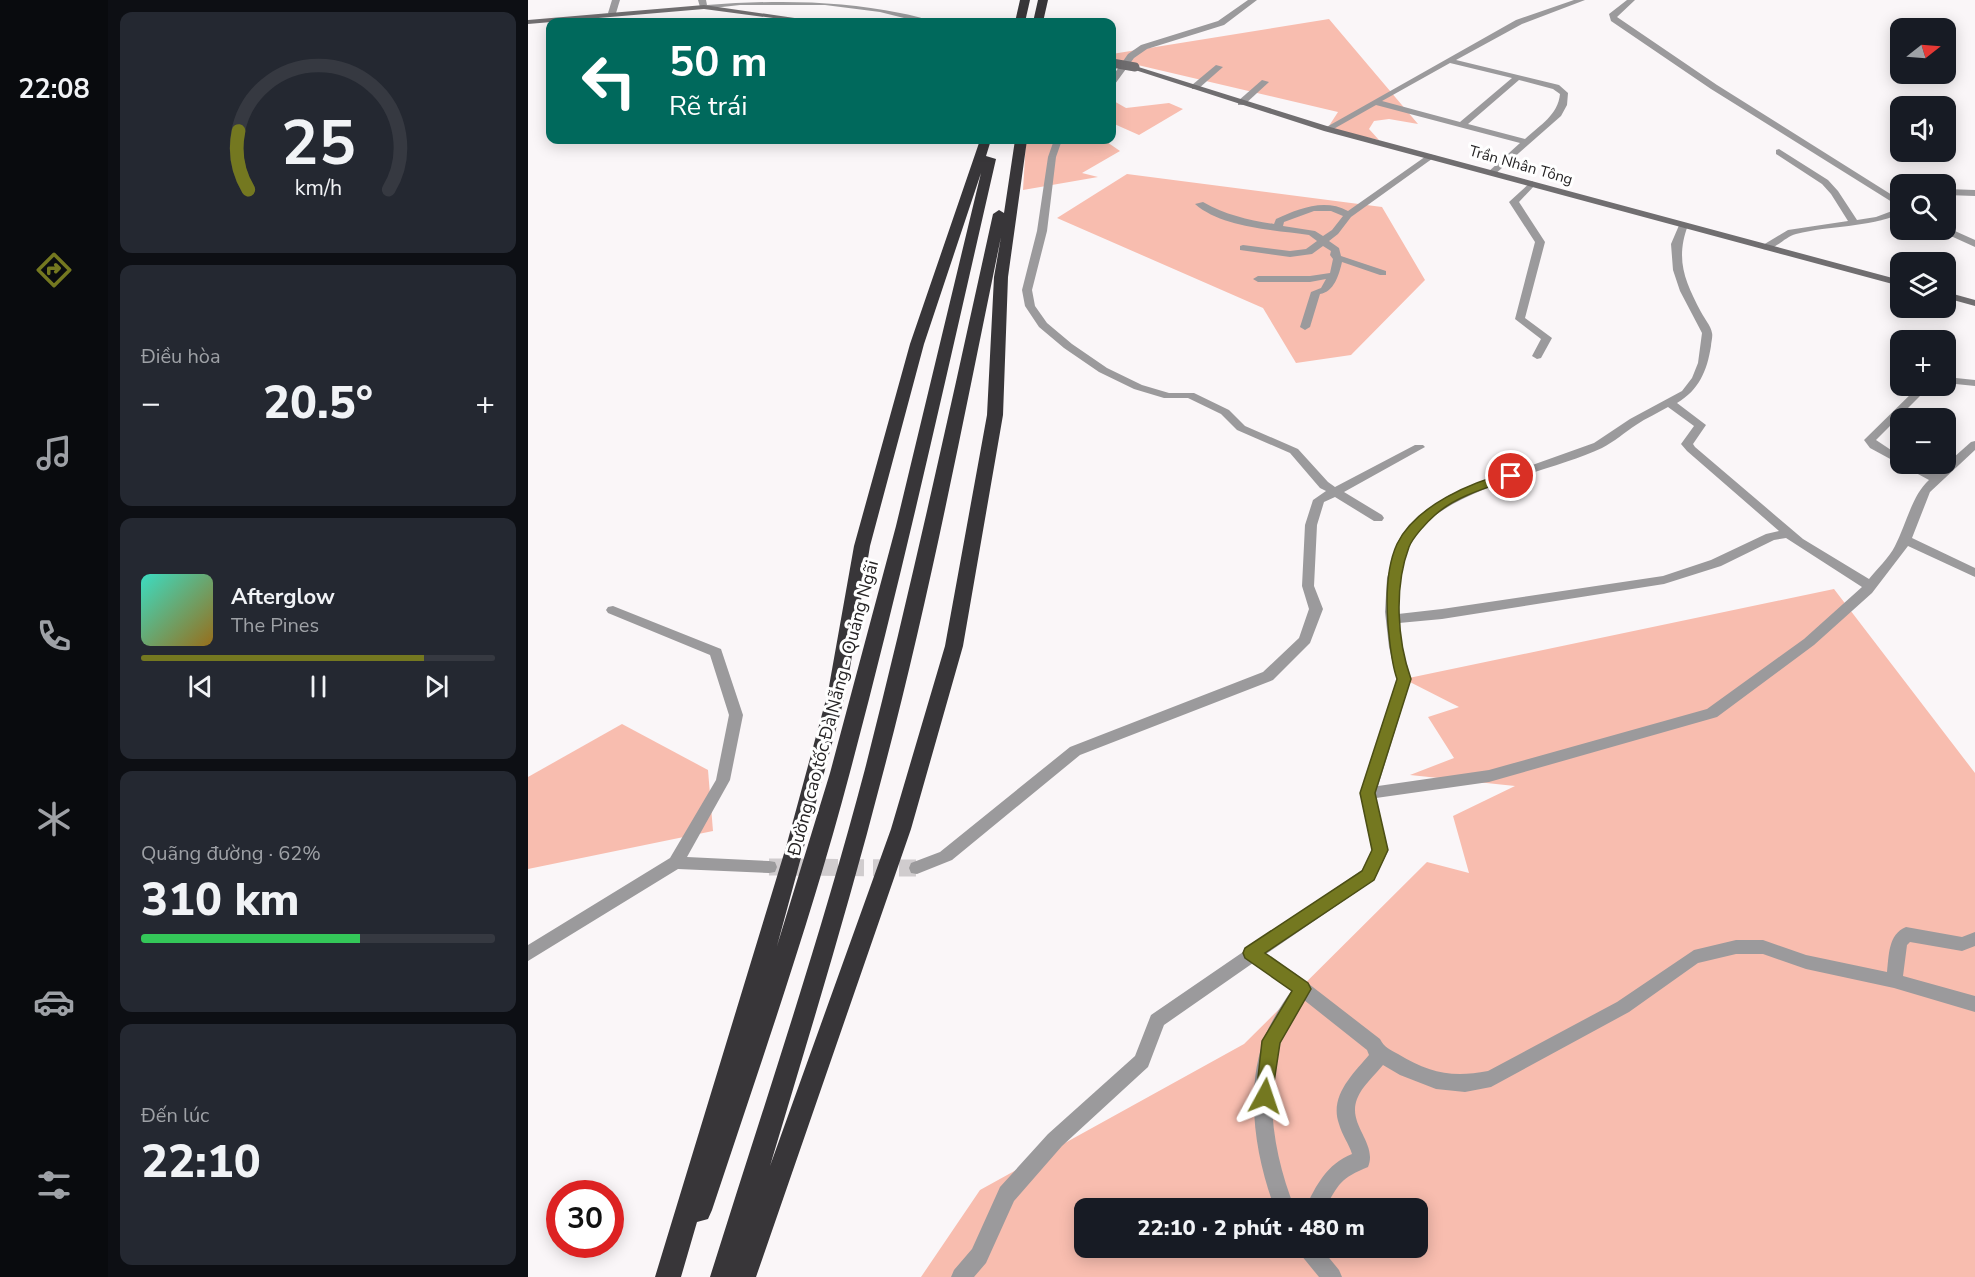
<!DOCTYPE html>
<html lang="vi">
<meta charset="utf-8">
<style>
body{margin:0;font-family:"Nunito Sans",sans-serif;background:#242831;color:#f1f3f6;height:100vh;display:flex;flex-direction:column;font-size:22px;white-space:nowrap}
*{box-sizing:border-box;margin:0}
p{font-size:20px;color:#9ea1a6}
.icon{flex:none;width:33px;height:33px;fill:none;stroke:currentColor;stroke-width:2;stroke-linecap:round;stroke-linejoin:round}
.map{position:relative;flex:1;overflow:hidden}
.panel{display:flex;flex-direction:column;gap:12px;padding:12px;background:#0d0f14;width:420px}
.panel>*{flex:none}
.hud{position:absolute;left:18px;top:18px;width:570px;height:126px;border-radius:12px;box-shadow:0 3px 15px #0003;background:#00695c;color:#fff;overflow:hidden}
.needle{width:39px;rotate:73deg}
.buttons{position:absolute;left:1362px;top:18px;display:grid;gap:12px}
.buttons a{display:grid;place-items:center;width:66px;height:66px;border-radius:12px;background:#171b24;box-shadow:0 3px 15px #0003;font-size:30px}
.speed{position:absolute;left:18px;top:1180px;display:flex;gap:12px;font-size:30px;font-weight:700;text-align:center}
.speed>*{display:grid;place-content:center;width:78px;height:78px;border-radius:50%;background:#171b24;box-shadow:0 3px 15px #0003;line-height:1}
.speed .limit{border:9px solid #d22;background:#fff;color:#111}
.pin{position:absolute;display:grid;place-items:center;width:51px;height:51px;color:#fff;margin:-26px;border:3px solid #fff;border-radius:50%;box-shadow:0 2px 6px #0007}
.me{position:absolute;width:66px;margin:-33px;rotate:5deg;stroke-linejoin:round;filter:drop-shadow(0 0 4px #0008)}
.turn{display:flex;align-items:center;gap:21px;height:126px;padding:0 24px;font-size:27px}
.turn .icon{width:78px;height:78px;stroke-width:2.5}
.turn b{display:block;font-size:42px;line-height:51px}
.big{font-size:45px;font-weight:800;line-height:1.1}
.panel .card{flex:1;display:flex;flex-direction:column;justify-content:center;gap:9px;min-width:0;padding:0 21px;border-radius:12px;background:#242831}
.panel .dial{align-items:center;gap:0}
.dial svg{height:156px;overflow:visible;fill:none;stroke:#363941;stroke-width:7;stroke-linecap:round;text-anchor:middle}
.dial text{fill:#f1f3f6;stroke:none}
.song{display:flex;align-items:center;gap:18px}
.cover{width:72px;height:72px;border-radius:9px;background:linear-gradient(135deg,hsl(170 70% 55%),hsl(40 70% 35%))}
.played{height:6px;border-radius:3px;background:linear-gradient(90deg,#747820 80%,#363941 80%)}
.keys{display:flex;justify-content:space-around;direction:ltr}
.heat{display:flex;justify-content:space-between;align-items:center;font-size:33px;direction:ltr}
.charge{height:9px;border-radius:4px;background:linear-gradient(90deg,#34c759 62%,#363941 0)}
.trip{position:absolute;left:546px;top:1198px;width:354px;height:60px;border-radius:12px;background:#171b24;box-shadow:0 3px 15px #0003;font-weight:800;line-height:60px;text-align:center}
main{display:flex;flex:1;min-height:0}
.menu{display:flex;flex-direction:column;width:108px;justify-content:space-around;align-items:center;background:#090b0e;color:#9ea1a6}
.menu .icon{width:42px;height:42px}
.menu .selected{color:#747820}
.menu b{font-size:27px;color:#f1f3f6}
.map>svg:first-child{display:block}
.green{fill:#f8bdaf;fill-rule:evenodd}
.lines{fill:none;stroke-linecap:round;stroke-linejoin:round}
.street-tunnel{stroke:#d0ccce;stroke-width:17;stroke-dasharray:17 9;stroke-linecap:butt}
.street{fill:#9b9a9c;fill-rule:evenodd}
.secondary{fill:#706e70;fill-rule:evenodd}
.highway{fill:#383639;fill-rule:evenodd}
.secondary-bridge{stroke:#706e70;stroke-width:9}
.route{fill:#747820;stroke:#4b4e15;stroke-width:1.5}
.labels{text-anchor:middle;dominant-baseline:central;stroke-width:6;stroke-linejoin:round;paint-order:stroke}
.far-street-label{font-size:15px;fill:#272526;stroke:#fff}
.street-label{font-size:18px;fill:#272526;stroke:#fff}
</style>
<main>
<nav class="menu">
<b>22:08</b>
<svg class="icon selected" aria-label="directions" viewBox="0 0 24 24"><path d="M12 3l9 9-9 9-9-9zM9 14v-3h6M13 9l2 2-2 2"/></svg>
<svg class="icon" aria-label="music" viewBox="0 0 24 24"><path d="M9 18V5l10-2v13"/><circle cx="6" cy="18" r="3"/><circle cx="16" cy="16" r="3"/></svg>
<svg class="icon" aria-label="phone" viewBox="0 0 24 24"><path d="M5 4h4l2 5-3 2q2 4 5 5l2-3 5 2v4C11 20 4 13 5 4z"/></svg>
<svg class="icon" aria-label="climate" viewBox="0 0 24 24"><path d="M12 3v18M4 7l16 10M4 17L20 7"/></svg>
<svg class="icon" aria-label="car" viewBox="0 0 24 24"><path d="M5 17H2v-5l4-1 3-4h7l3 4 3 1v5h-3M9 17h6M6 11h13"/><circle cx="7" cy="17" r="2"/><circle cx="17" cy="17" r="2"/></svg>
<svg class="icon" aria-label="filters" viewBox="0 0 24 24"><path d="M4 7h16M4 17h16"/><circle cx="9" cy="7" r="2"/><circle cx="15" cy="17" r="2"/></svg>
</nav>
<section class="panel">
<div class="card dial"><svg viewBox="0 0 100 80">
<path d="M14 69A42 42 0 1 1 86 69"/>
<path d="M14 69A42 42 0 0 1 9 39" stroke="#747820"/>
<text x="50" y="56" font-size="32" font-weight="700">25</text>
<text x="50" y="72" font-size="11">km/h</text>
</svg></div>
<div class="card"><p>Điều hòa</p>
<div class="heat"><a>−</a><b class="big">20.5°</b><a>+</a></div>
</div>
<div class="card">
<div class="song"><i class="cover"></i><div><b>Afterglow</b><p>The Pines</p></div></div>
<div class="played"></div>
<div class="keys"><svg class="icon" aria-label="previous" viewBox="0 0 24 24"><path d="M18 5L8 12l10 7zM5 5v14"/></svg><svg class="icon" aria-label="pause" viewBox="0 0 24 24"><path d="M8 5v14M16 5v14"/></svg><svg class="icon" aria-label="next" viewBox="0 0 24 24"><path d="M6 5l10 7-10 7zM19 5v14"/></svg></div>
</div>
<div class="card"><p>Quãng đường · 62%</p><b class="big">310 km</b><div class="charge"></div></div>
<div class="card"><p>Đến lúc</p><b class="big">22:10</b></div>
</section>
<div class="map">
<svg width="1447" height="1277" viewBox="0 0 1447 1277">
<rect width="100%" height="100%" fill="#faf6f8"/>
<g class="green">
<polygon points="801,19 890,124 861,119 846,121 841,129 851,140 799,129 810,112 584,59 584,54"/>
<polygon points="584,100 598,108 641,103 655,109 611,135 584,123"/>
<polygon points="498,140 576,140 592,151 554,173 570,177 495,190"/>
<polygon points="599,174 854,207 897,280 823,355 768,363 735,308 529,218"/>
<path d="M 1306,589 L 1447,773 L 1447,1277 L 393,1277 L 452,1190 L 716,1044 L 899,862 L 941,873 L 925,816 L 987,786 L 882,775 L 926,758 L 900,717 L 931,707 L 876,679 ZM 556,1209 L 890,1209 L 890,1248 L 556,1248 Z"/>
<polygon points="94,724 180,770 185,831 0,869 0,777"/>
</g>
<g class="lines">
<polyline class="street-tunnel" points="241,867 389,868"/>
<g class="street">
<polygon points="84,0 92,0 88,13 84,15 80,13"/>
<path d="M 170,0 L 178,0 L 179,5 C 245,0 309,0 372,13 C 382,15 394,17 403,22 L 392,22 L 352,12 L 297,5 L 212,5 L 176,9 L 172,7 Z"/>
<polygon points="720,0 729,0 696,25 619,49 606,58 587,84 584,84 584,77 600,54 613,45 690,21"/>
<path d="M 1046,0 L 1057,0 L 994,24 L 928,60 L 1031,85 L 1040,93 L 1039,105 L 1033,116 L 966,175 L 959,173 L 992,143 L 848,105 L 802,131 L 795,129 L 988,20 ZM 922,63 L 984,78 L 932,122 L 854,101 ZM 991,80 L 1025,89 L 1032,94 C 1030,115 1012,125 997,139 L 940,124 Z"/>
<polygon points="1099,0 1107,0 1089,17 1189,85 1372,200 1372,207 1183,89 1083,21 1081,14"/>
<polygon points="688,65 695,67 670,89 664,89 664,85"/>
<polygon points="734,80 741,82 716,105 710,105 710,101"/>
<polygon points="526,140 534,140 528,157 519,231 504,290 507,306 519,323 544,344 579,368 614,385 641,393 666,393 701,410 717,426 770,449 800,482 807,487 887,445 895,445 897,447 816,492 854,515 856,518 854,521 846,521 807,497 796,502 789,525 786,586 795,609 782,643 745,680 552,755 424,860 389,874 383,873 381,868 383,863 412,852 542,747 735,672 771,638 781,609 774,586 777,525 785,500 798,491 792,488 762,453 709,430 693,414 660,398 636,398 606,389 571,372 536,348 511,327 497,306 494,290 509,231 520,157"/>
<path d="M 1251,149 L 1300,180 L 1310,191 L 1329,220 L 1348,217 L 1372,208 L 1372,214 C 1339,228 1303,225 1268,234 C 1256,237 1247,251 1235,249 L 1235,245 L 1260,230 L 1320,221 L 1303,194 L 1294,184 L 1248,154 L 1248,150 Z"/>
<path d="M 901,154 L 908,156 L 823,217 L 810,234 L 801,241 L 811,248 L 813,256 L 858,271 L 858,275 L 852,275 L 814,262 C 811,275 806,292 792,294 L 782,327 L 777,330 L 772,327 L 783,292 L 793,288 L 798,279 L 782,282 L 730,282 L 725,279 L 730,276 L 782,276 L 802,273 L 805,259 L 802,255 L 803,251 L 795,246 L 784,254 L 762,257 L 712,250 L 712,246 L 715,245 L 762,251 L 778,249 L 789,241 L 781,235 C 748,230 694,228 667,204 L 675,202 C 698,215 720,220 746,224 L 748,219 C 770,209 796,198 820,211 ZM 786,211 L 803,211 L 815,216 L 804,230 L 795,236 L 787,231 L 755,226 L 756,222 Z"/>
<polygon points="1004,181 1008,184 991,202 1017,242 997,318 1024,338 1013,358 1009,359 1004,356 1013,339 987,319 1007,242 981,202"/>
<polygon points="1418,189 1447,190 1447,196 1418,195"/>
<path d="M 1152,223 L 1160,225 C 1147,260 1157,281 1173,312 C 1176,318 1183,326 1184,333 C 1185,336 1183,343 1183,346 C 1179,371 1171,390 1149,403 L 1178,425 L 1165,444 L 1167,447 L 1275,539 L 1341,579 C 1349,569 1361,558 1367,546 C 1378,525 1384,495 1401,480 L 1342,448 L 1336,440 L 1391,386 L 1402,386 L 1348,440 L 1372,456 L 1372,464 L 1385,464 L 1407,474 L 1443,442 L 1447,441 L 1447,450 L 1402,492 L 1384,538 L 1447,568 L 1447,577 L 1380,546 L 1344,593 L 1286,645 L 1189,717 L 961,782 L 848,798 L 860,851 L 846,880 L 738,954 L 768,974 L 852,1039 C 856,1047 862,1050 870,1054 C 901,1073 924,1078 960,1071 L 1089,1002 L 1166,950 L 1208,940 L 1235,940 L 1278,955 L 1359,972 C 1361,956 1360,934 1378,927 L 1434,937 L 1447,932 L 1447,946 L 1434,951 L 1382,942 L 1379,945 L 1375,976 L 1447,996 L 1447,1012 L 1366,988 L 1278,969 L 1235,954 L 1208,954 L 1170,963 L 1101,1012 L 963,1087 L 937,1092 L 908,1089 L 872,1075 L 855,1065 C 847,1075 834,1086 829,1099 C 819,1125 850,1143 840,1167 C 813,1178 810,1184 797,1209 L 777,1209 C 788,1185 799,1164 824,1154 C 821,1144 814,1135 811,1124 C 801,1096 825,1074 841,1055 L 839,1050 L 776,1000 C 768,1011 760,1023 755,1036 C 734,1090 746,1157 767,1209 L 747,1209 C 727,1156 716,1088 738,1034 C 745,1018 754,1004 764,990 L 725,963 L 636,1025 L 620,1067 L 534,1146 L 486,1201 L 458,1263 L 446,1277 L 423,1277 L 426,1270 L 444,1249 L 472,1187 L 520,1134 L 607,1056 L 623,1015 L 715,952 L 717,948 L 723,946 L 834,870 L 844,851 L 832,793 L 869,679 L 861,647 L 857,612 L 859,578 L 869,546 L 886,522 L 921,495 L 1066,443 L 1102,419 L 1154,391 L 1164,378 L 1170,363 L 1174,333 L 1152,291 L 1145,270 L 1143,244 ZM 1140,407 L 1166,426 L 1153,444 L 1159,451 L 1251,531 L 1238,534 L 1183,560 L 1135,576 L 914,609 L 870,614 C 870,591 872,568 881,546 C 907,489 1020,474 1074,448 C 1086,442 1097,432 1108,425 C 1118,418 1130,413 1140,407 ZM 1258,538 L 1334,587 L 1276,639 L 1179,709 L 961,770 L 850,786 L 883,679 L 874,647 L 871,623 L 914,619 L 1136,584 L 1193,566 L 1246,540 Z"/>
<polygon points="1418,227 1447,240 1447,247 1414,232 1413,230 1418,230"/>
<polygon points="1418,377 1447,380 1447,386 1418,383"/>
<polygon points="85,606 193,649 215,715 202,780 159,857 241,861 247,862 249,867 247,872 241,873 150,869 0,961 0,945 142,858 188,780 201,715 182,655 80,613 78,610 80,607"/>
<polygon points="770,1248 793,1248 811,1270 814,1277 791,1277 773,1255"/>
</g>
<g class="secondary">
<polygon points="176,5 294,22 275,22 176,9 0,24 0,20"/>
<polygon points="604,65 802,127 1372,280 1372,286 796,131 604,69"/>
<polygon points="1418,292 1447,300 1447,306 1418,298"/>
</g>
<g class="highway">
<polygon points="492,0 502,0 497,22 487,22"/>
<polygon points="510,0 520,0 515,22 505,22"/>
<path d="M 452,140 L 463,140 L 458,156 L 468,159 C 421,364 376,569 322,772 C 283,920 232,1065 184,1210 L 180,1219 L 169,1222 L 153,1277 L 127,1277 L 258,847 L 300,692 L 326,546 L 382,344 ZM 453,173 L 368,526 L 302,773 L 249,946 L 318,692 L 342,546 L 396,344 Z"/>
<path d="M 487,140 L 499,140 L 480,277 L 475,415 L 435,646 L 383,829 L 228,1277 L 182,1277 C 235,1108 292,940 337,769 C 384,585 424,400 465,214 L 471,210 L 476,213 ZM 473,237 L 466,277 L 459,415 L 417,646 L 363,829 L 242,1166 C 281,1036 321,905 355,773 C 402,596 436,416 473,237 Z"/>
</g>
<polyline class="secondary-bridge" points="584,63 607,67"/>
</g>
<path class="route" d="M 983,472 L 987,473 L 987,478 C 961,487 928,496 907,515 C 899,522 885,537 881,547 C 866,587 869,640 883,679 L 847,793 L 860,850 L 846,880 L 737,953 L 780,983 L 783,989 L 752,1043 L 743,1102 L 737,1105 L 730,1102 L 728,1096 L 734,1041 L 764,991 L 717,958 L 715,953 L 717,948 L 834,871 L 844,850 L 832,793 L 869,679 C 863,662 862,644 860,625 C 858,599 858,568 869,544 C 888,505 944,482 983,472 Z"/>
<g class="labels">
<g class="far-street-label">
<text transform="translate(993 165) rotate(16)">Trần Nhân Tông</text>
</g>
<g class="street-label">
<text transform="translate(305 708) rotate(-75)">Đường cao tốc Đà Nẵng - Quảng Ngãi</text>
</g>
</g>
</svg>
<div class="buttons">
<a><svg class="needle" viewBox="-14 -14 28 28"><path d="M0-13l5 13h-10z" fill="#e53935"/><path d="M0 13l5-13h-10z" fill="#9ea1a6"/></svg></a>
<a><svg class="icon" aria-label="sound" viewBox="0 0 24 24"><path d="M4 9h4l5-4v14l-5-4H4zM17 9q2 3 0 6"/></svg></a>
<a><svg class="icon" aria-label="search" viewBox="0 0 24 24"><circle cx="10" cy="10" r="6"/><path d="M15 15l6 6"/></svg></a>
<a><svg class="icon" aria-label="layers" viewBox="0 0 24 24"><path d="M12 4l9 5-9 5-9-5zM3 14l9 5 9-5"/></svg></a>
<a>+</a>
<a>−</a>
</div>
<div class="speed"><div class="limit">30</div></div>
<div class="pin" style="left:983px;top:476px;background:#d93025"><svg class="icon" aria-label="arrive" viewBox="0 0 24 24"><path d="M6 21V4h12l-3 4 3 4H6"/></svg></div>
<svg class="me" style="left:737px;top:1096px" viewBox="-20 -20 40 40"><path d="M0-17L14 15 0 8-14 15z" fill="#747820" stroke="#fff" stroke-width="4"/></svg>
<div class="trip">22:10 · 2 phút · 480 m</div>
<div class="hud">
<div class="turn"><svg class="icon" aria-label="left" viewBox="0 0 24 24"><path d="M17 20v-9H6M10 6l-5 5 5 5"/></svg><div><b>50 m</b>Rẽ trái</div></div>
</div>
</div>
</main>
